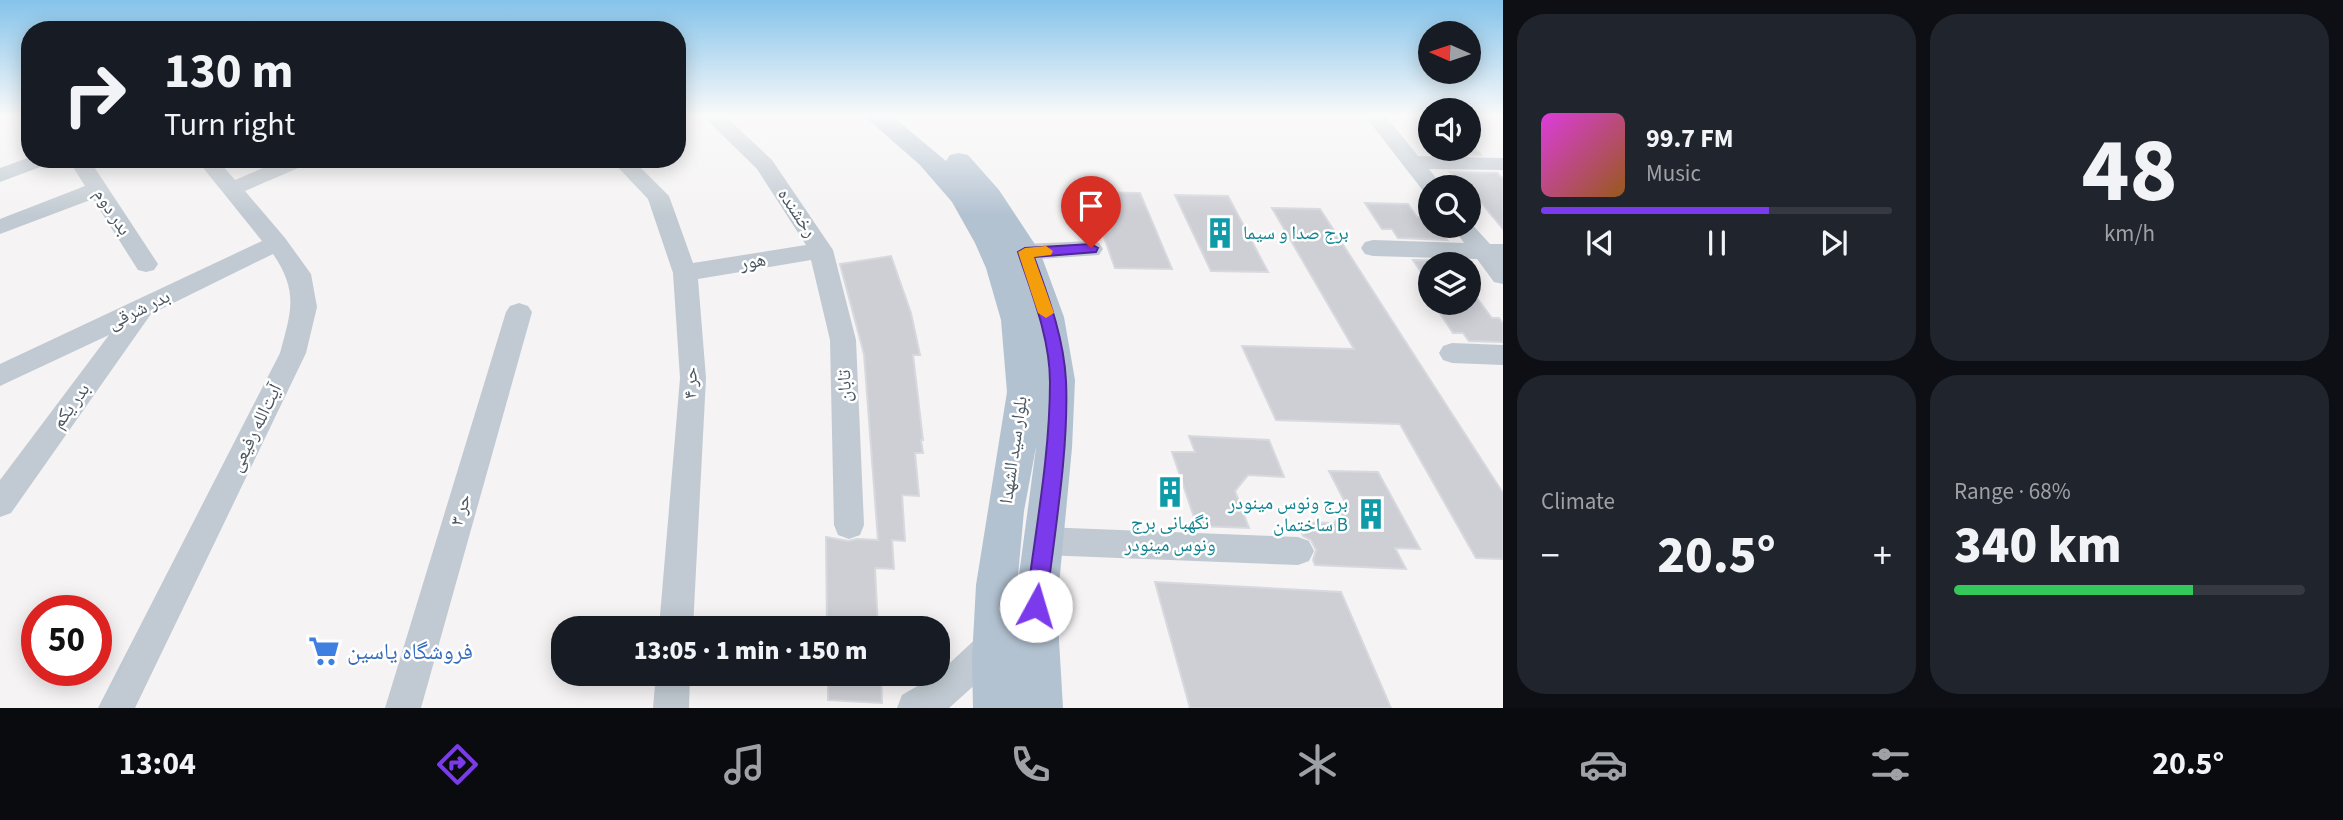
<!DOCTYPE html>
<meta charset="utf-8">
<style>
body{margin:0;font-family:"Source Sans 3","Noto Naskh Arabic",sans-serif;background:#20242c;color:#f1f3f6;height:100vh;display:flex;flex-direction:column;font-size:26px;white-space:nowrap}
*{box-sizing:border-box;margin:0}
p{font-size:23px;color:#9ea1a6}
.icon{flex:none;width:38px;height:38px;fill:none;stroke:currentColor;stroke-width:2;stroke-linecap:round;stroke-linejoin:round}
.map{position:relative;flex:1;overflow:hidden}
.panel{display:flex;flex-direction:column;gap:14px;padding:14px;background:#0d0f14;width:840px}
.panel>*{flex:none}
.top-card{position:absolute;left:21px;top:21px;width:665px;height:147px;border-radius:28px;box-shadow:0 4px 18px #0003;background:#171b24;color:#f1f3f6;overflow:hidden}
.needle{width:46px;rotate:273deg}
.buttons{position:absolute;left:1418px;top:21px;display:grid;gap:14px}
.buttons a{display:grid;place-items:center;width:63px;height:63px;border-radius:50%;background:#171b24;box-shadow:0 4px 18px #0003;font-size:35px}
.speed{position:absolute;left:21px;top:595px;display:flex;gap:14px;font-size:35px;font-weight:700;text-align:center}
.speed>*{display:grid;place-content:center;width:91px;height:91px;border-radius:50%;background:#171b24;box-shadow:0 4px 18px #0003;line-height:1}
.speed .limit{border:10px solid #d22;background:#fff;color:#111}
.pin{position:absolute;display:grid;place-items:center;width:60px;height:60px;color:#fff;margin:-72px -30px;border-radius:50% 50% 50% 0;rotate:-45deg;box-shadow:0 0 7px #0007}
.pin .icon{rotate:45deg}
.me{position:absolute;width:77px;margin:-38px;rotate:6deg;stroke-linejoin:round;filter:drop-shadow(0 0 5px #0008)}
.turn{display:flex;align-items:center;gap:24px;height:147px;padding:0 28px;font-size:32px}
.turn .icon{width:91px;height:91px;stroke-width:2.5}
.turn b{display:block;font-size:49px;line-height:60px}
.big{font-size:52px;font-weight:800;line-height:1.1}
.panel .card{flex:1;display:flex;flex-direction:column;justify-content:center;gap:10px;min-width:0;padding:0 24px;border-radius:28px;background:#20242c}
.panel .dial{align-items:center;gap:0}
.dial b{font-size:91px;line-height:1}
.song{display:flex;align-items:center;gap:21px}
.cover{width:84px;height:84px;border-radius:10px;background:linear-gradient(135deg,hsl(300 70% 55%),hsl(30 70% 35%))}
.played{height:7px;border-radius:4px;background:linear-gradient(90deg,#7c3aed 65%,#363941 65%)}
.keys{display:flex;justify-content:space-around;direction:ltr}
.heat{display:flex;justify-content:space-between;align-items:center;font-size:38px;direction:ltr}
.charge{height:10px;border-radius:5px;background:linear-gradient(90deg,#34c759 68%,#363941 0)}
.panel .tiles{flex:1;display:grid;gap:14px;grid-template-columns:repeat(2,1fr)}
.trip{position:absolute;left:551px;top:616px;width:399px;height:70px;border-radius:28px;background:#171b24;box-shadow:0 4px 18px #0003;font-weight:800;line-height:70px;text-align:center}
.dock{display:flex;height:112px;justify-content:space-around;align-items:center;background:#090b0e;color:#9ea1a6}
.dock .icon{width:49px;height:49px}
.dock .selected{color:#7c3aed}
.dock b{font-size:32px;color:#f1f3f6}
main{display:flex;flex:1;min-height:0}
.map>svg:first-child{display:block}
.building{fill:#cdcfd5;stroke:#d7d9de;stroke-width:2}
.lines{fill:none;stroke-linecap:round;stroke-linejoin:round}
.minor{fill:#c1cad2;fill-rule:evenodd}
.major{fill:#b3c2d1;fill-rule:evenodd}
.route{fill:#7c3aed;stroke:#51269a;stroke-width:2}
.slow{fill:#f59e0b}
.labels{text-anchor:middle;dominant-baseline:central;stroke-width:5;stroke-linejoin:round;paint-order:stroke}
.street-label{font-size:19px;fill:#4a5661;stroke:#fff}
.culture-label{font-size:19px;fill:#0d838f;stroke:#fff;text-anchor:start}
.near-shop-label{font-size:23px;fill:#366cbe;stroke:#fff;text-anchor:start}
</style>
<main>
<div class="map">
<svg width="1503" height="708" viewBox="0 0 1503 708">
<rect width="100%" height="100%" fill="#f5f3f3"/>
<g class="building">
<polygon points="1430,149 1476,149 1481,155 1434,154"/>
<polygon points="1450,172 1497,173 1503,179 1503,229 1464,182 1458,182"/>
<polygon points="1088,192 1140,193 1172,269 1115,268"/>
<polygon points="1175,195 1228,196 1268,272 1211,271"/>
<polygon points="1365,203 1408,204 1417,217 1423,217 1432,229 1439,229 1447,240 1398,238 1392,229 1382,229"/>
<polygon points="1272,208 1320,209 1503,493 1503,559 1476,558 1400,424 1276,420 1242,346 1354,349"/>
<polygon points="891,256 911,313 920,355 913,355 923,440 921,440 923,453 915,453 919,496 902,495 905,541 892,540 894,569 875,568 878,628 827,628 826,537 848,541 857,539 878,540 864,354 840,264"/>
<polygon points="1413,260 1463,261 1465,264 1430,264 1430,285"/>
<polygon points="1468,286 1492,318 1499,318 1503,324 1503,342 1469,341 1463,333 1453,333 1433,303 1468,303"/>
<polygon points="1189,436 1269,440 1284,477 1248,475 1235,491 1249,528 1197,526 1172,452 1195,452"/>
<polygon points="1329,471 1378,472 1420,549 1395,548 1406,569 1315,565 1313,560 1316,550 1311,540 1303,536 1297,522 1334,523 1347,506"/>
<polygon points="1155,582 1341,592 1391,708 1190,708"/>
<polygon points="828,674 881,674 882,703 828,700"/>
</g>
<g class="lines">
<g class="minor">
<polygon points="703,116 725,116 772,160 833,250 856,340 864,525 860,535 849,539 838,535 834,525 830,340 811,260 698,279 706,378 693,628 659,628 680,378 673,273 648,199 610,159 632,159 669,196 693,263 806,245 757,169"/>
<polygon points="1365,116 1386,116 1418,156 1500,158 1503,158 1503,170 1429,169 1443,187 1430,187 1430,193 1424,192"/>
<polygon points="30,157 30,159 54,159 51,163 0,182 0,168"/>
<polygon points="68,159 89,159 158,264 154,270 146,272 138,270 93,199 0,234 0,219 85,186"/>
<path d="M 196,159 L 217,159 L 235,180 L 284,159 L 313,159 L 310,163 L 245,191 L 285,238 L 311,274 L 317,307 L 306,353 L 135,708 L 98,708 L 280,353 C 291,312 299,292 273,254 L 151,314 L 11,513 L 0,517 L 0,480 L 109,335 L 0,386 L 0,364 L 262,241 Z"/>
<polygon points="1468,220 1490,244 1503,244 1503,284 1494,282 1477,259 1373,256 1365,254 1361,248 1365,242 1373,240 1464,243 1452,226 1468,226"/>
<polygon points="1091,241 1099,243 1103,249 1099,255 1025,260 1017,258 1013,252 1017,246 1025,244"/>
<polygon points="519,303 528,306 532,312 421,708 385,708 506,312 510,306"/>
<polygon points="1452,343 1503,345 1503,365 1452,363 1443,360 1439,353 1443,346"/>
<polygon points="1043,527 1298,537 1309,541 1314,551 1309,561 1298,565 1043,555 1032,551 1027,541 1032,531"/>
<polygon points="995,627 1007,632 1012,644 1007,656 949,708 897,708 902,695 938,674 983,632"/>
<polygon points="656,674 690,674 689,708 653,708"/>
</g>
<path class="major" d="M 864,116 L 892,116 L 946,161 L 950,155 L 959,153 L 968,155 L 999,190 L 1040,252 L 1064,317 L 1075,380 L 1072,448 L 1057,606 L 1063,708 L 973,708 L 972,659 L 976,585 L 1007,392 L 1001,320 L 986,268 L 975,243 L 952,202 L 920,165 ZM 1036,447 L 1036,448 L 1016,597 L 1024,511 Z"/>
</g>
<linearGradient id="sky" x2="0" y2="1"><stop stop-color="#85c3ea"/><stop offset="0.54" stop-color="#fafafa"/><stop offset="1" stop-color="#fafafa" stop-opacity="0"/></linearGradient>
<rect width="1503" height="215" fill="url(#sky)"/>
<path class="route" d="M 1091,244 L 1098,248 L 1096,252 L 1034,257 C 1048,296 1064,338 1066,381 C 1069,450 1054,535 1046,606 L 1043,612 L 1036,615 L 1029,612 L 1026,606 C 1035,532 1050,456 1050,382 C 1050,338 1032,294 1018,252 L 1025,248 Z"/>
<polygon class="slow" points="1046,246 1053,251 1051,255 1034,257 1054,313 1046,318 1038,313 1018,252 1025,248"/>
<defs>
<symbol id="building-bare" viewBox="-9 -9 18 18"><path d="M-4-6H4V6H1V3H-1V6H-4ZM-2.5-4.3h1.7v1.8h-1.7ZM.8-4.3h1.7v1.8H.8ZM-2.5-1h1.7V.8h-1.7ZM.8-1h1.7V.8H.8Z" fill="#0f9aa8" stroke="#fff" stroke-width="2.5" paint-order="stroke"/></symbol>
<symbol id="supermarket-bare" viewBox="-9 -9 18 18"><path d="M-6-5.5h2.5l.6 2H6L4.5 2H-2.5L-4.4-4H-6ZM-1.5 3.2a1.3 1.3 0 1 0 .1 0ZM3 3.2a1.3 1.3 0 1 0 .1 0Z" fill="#3f7fe0" stroke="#fff" stroke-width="2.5" paint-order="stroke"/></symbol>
</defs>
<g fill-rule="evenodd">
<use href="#building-bare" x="1198" y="211" width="44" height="44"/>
<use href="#building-bare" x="1148" y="470" width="44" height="44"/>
<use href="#building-bare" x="1349" y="492" width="44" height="44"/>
<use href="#supermarket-bare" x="302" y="629" width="44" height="44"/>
</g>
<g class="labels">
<g class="street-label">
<text transform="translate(112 212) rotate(57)">بدر دوم</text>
<text transform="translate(797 213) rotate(56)">رخشنده</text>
<text transform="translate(753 262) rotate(-10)">هور</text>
<text transform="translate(139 310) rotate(-26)">بدر شرقی</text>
<text transform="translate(691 383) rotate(-89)">حر ۴</text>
<text transform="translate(845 386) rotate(-92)">تابان</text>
<text transform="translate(71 406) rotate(-54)">بدر یکم</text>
<text transform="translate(256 428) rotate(-64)">آیت‌الله رفیعی</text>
<text transform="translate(1014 450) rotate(-82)">بلوار سید الشهدا</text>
<text transform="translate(461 510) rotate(-74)">حر ۳</text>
</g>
<g class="culture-label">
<text x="1243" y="233">برج صدا و سیما</text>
<text x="1348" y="503" text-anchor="end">برج ونوس مینودر<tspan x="1348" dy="22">ساختمان B</tspan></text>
<text x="1170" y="523" text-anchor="middle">نگهبانی برج<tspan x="1170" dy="22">ونوس مینودر</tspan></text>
</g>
<g class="near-shop-label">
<text x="347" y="651">فروشگاه یاسین</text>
</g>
</g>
</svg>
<div class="buttons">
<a><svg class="needle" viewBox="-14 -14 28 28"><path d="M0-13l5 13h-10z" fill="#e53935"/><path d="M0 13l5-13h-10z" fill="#9ea1a6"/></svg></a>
<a><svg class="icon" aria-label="sound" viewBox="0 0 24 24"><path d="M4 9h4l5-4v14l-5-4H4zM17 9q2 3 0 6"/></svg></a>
<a><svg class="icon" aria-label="search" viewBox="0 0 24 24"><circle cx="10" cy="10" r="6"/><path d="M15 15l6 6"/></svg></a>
<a><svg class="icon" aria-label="layers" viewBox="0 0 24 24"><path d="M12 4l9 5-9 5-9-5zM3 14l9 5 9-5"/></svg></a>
</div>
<div class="speed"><div class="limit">50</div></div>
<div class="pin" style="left:1091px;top:248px;background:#d93025"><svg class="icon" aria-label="arrive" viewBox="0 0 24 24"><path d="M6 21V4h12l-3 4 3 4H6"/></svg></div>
<svg class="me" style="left:1036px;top:606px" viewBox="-20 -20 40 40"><circle r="19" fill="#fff"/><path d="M0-13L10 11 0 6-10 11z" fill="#7c3aed"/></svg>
<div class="trip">13:05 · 1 min · 150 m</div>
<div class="top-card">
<div class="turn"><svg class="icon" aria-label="right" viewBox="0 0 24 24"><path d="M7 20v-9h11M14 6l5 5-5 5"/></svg><div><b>130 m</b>Turn right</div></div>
</div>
</div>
<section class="panel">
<div class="tiles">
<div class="card">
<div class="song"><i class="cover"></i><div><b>99.7 FM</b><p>Music</p></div></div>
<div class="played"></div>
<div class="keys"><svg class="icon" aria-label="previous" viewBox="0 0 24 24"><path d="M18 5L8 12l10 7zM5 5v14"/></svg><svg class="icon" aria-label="pause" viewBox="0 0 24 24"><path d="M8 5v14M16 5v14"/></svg><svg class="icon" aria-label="next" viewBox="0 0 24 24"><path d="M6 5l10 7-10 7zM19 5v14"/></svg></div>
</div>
<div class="card dial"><b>48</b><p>km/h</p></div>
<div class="card"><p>Climate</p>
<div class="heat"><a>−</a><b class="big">20.5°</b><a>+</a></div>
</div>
<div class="card"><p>Range · 68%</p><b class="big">340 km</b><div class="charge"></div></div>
</div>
</section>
</main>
<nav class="dock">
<b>13:04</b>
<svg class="icon selected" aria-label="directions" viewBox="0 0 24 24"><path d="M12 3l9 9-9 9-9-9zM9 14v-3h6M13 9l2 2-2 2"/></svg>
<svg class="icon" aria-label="music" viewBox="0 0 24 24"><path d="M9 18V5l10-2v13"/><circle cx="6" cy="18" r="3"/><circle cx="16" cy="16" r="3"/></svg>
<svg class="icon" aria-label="phone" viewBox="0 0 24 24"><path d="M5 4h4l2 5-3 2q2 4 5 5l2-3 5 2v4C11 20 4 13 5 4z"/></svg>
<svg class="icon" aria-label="climate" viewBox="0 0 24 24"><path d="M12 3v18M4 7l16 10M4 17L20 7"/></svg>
<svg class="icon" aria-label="car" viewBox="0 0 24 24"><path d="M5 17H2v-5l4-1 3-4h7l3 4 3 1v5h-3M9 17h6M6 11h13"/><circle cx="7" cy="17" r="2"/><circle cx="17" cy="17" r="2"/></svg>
<svg class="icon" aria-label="filters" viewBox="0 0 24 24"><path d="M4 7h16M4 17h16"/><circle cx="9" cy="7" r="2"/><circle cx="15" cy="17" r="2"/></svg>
<b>20.5°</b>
</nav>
